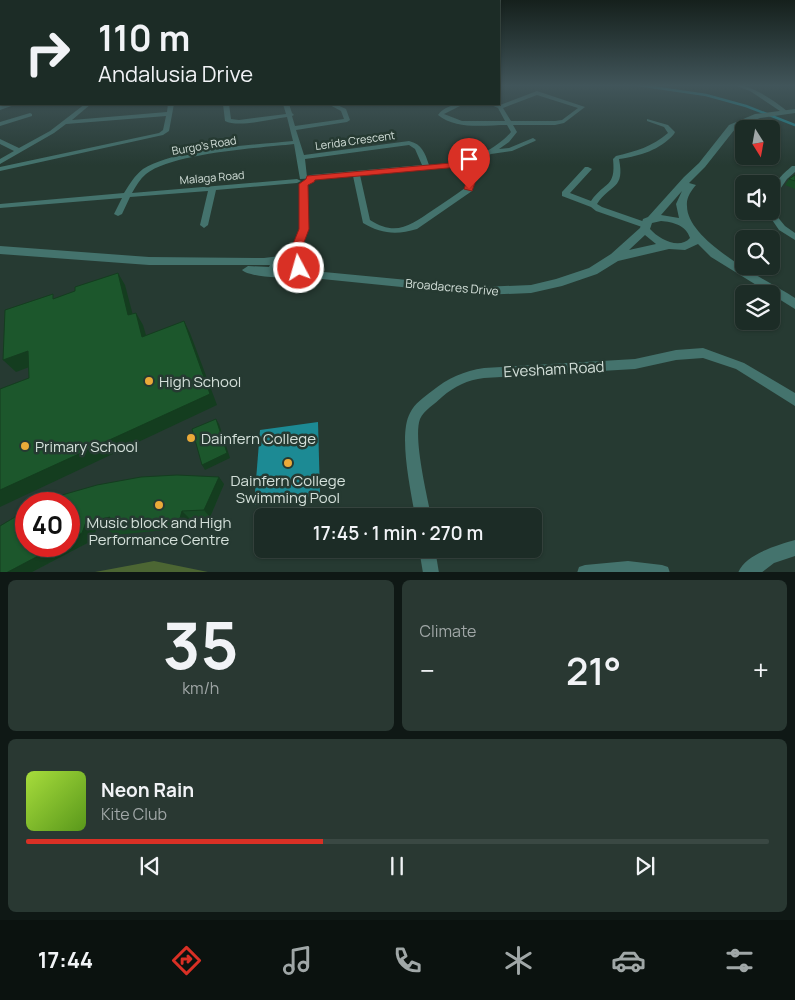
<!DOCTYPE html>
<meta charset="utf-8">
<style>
body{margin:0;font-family:Manrope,sans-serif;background:#293832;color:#f1f3f6;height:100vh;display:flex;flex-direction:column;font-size:19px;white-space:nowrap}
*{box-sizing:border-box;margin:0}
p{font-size:16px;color:#a0a7a7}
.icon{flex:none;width:28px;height:28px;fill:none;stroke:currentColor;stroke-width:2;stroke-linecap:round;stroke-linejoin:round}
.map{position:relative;height:572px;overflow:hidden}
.drawer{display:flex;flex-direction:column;gap:8px;padding:8px;background:#0f1815;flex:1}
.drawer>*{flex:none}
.guide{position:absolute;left:0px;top:0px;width:500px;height:105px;box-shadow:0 1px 4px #0004,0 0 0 1px #3a4843;background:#1c2c26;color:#f1f3f6;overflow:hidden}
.needle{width:32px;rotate:169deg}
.controls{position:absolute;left:735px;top:120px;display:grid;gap:10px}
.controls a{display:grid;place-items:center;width:45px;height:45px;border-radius:8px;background:#1c2c26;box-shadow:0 1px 4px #0004,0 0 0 1px #3a4843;font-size:25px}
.speed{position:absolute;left:15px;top:492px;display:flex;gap:10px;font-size:25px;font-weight:700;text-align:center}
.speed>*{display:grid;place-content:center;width:65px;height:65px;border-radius:50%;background:#1c2c26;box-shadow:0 1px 4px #0004,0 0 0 1px #3a4843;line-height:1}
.speed .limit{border:8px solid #d22;background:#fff;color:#111}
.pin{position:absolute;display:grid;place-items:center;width:42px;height:42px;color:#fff;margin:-51px -21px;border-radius:50% 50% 50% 0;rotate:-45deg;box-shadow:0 0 5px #0007}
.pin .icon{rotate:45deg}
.me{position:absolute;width:55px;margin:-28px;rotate:354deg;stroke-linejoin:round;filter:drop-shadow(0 0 4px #0008)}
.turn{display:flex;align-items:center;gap:18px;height:105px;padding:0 15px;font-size:22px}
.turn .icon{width:65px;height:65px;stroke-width:2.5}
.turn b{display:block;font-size:35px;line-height:42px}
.big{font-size:38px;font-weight:600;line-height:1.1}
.drawer .widget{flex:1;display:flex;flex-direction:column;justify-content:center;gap:8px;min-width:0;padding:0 18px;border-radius:8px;background:#293832}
.drawer .dial{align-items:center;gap:0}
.dial b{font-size:65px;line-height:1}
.song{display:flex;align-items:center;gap:15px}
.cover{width:60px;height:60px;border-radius:8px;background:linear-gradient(135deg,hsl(80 70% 55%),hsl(90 70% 35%))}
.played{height:5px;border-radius:2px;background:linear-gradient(90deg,#d93025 40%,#3a4843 40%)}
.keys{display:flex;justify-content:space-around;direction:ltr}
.heat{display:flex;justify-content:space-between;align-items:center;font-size:28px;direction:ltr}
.drawer .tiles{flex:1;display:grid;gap:8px;grid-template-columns:1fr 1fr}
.widget:last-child{grid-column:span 2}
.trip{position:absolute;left:254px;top:508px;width:288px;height:50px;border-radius:8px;background:#1c2c26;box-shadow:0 1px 4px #0004,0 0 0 1px #3a4843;font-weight:600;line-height:50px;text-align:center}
.menu{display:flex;height:80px;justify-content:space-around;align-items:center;background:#0b120f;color:#a0a7a7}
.menu .icon{width:35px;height:35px}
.menu .on{color:#d93025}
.menu b{font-size:22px;color:#f1f3f6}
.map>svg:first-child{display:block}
.green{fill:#4c6633}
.water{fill:#1c8a94}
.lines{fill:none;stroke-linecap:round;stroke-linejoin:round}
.stream{stroke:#1c8a94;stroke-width:2.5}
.minor{fill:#44736d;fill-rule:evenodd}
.tertiary{fill:#44736d;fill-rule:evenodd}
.wall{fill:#184b26}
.shaded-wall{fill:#143d1f}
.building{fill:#1c572c;stroke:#143d1f}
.route{fill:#d93025;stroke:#8d1f18}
.poi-dot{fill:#ebaa39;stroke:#263a32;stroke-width:2}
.labels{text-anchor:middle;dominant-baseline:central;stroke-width:5;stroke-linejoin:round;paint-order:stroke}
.far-street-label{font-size:11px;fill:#d4e0da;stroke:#263a32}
.street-label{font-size:12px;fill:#d4e0da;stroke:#263a32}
.near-street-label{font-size:15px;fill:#d4e0da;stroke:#263a32}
.near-poi-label{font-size:15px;fill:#d4e0da;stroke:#263a32;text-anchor:start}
</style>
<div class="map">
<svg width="795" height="573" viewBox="0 0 795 573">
<rect width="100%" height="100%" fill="#263a32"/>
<polygon class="green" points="154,561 208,572 95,572"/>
<polygon class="water" points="318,422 320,495 254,505 260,430"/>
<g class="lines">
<polyline class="stream" points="638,85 706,95 746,106 795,125"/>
<g class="minor">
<path d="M 734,85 C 751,84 775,101 788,112 L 783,113 L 750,91 Z"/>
<path d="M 537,91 L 585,107 L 564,123 L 555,125 L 513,125 L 517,132 L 509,142 L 499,149 L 509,148 L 533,138 L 536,140 L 535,141 L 512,151 L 491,154 L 466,165 L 474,183 L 472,191 L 417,229 C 397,235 381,234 363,223 L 353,176 L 300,179 L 294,144 C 259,148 173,153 146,174 C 140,179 136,186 132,193 L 297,179 L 301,181 L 297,183 L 216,190 L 208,225 L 204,228 L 200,225 L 208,191 L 130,197 L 122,214 L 118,216 L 114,214 L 122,198 L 0,208 L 0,204 L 124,193 C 129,185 135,175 143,169 C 176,149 253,145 293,141 L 287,117 C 271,119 238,128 225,121 L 223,104 L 229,104 L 231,119 L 239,120 L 286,114 L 283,104 L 289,104 L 292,113 L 294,115 L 292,116 L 295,126 L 344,119 L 341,111 L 328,104 L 335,104 L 346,109 L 350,120 L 347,122 L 296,130 L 304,155 L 409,141 C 422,144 425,153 429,165 C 439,164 450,164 460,162 C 477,158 500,145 511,132 L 507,125 C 485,125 456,130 438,115 C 443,107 455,104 464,104 L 444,114 L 462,121 L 505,121 L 498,108 L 489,104 L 500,105 ZM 537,95 L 578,108 L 562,120 L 555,121 L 511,121 L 503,108 ZM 409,145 L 415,149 L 422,165 L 310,175 L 307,177 L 305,159 ZM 459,166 L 466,183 L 465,188 C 455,195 444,203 433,210 C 411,225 396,237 370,220 L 360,175 Z"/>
<polygon points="9,104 17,104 0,110 0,106"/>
<polygon points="85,104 91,104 72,120 167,112 168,104 174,104 169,131 163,135 0,171 0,167 159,133 163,130 166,116 66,124 54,133 0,164 0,159 14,151 0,144 0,139 19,148 50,131"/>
<polygon points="30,113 32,114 32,116 0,126 0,122"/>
<path d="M 647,119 L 668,125 L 675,132 L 674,134 C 660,150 640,156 619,159 C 625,190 611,183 597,204 L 602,207 L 648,223 L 649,225 L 648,227 L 642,227 L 596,211 L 591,207 L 562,196 L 562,192 L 585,167 L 588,167 L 592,169 L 570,193 L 591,201 C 605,181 616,188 613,159 L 616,156 C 636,151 652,147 668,133 L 664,127 L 647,121 Z"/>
<path d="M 792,166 L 795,166 L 795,172 L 787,179 L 774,198 L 771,198 C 771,184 782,175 792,166 Z"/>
<polygon points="301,182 307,182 308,184 308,229 297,259 292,262 287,259 300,229"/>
<polygon points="771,209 785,226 795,233 795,240 779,230 766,211 771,211"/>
<path d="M 703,348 L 744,363 L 795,393 L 795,406 L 736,369 L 703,358 L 676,360 L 635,369 L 484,378 C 467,380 455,386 442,397 C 435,404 424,410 420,419 C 413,438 427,495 431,516 L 415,516 C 411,491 398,435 410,413 C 415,403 423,398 432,391 C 448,378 464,371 484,368 L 635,359 L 676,350 Z"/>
<path d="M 795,540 L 795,556 L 774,563 L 761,573 L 738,573 C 745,554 778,545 795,540 Z"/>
<polygon points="419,549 435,549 439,573 423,573"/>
<polygon points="628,561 662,565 668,567 670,573 577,573 579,567 585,565"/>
</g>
<path class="tertiary" d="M 795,109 L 795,113 L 760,118 L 735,129 L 705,167 L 689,183 L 696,185 C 691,191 686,198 687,206 C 687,242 767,280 795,298 L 795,309 L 711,257 L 698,244 L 685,250 L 669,249 L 618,261 L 597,274 L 562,286 L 531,293 L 481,295 L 312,278 C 299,279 249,278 242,270 L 248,266 L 269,267 L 270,265 L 149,265 L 0,254 L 0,246 L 149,257 L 264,258 L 288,255 L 302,259 L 305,265 L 303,270 L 481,287 L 531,285 L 556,279 L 589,268 L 611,254 L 640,228 L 643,219 L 648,217 L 684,177 L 699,163 L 729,125 L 755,114 ZM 682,191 L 676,204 L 679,218 L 661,215 ZM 661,221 C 673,222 686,225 690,238 C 679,250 659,239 650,229 L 652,223 ZM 645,235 L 656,244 L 629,250 ZM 289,263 L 293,264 L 292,268 L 281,270 L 281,266 Z"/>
</g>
<g class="wall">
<polygon points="795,175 795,189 785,185 789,179"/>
<polygon points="224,484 210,517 189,518 186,528 115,535 106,528 106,527 96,529 93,540 30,573 0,573 69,504"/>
</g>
<g class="shaded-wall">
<polygon points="118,273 125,285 136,327 128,315"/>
<polygon points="136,313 143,325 150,349 142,337"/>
<polygon points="184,321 190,333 217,405 0,507 0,490"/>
<polygon points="28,351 40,363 16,372 3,360"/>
<polygon points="216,419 219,424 230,458 205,470 202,465"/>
<polygon points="219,477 224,484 210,517 204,510"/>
<polygon points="182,511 189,518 186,528 179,522"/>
<polygon points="110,517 119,524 96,529 93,540 30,573 6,573 57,546 69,546 69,540 86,522"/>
</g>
<g class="building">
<polygon points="795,175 795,181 789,179"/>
<polygon points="118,273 128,315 136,313 142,337 184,321 210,394 0,490 0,389 29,378 28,351 3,360 5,310 53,294 53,299 75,291 75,287"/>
<polygon points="216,419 227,453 202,465 192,429"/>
<polygon points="177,475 219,477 204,510 182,511 179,522 106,528 110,517 86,522 82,533 69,540 69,504 43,504 62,495 97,485 141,477"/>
<polygon points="26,511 26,546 57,546 6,573 0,573 0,526 20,514"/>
</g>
<linearGradient id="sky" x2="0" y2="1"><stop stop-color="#15201c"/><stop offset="0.52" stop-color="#41555a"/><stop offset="1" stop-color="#41555a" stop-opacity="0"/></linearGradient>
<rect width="795" height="165" fill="url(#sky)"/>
<polygon class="route" points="462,162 466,164 475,183 472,191 464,189 466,183 459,167 315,180 314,182 308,185 309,229 298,258 303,262 304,268 299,271 295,270 293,264 287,259 299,229 299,184 306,179 307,176"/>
<g class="poi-dot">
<circle cx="149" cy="381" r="5"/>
<circle cx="191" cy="438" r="5"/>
<circle cx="25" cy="446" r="5"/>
<circle cx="288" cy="463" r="5"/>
<circle cx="159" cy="505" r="5"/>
</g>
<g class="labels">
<g class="far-street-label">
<text transform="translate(355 140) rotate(-8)">Lerida Crescent</text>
<text transform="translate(204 145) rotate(-10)">Burgo's Road</text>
<text transform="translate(212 177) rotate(-5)">Malaga Road</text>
</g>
<g class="street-label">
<text transform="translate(452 287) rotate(5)">Broadacres Drive</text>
</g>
<g class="near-street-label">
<text transform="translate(554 369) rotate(-3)">Evesham Road</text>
</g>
<g class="near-poi-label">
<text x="159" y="381">High School</text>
<text x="201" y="438">Dainfern College</text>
<text x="35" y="446">Primary School</text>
<text x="288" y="480" text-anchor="middle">Dainfern College<tspan x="288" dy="17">Swimming Pool</tspan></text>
<text x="159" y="522" text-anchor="middle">Music block and High<tspan x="159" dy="17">Performance Centre</tspan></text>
</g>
</g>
</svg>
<div class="controls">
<a><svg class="needle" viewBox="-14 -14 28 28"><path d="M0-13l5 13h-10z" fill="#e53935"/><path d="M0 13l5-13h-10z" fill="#a0a7a7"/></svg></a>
<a><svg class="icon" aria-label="sound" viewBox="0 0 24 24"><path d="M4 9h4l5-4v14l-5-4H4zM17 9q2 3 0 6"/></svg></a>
<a><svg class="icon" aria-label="search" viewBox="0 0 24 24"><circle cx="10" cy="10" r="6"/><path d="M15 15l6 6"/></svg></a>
<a><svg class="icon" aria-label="layers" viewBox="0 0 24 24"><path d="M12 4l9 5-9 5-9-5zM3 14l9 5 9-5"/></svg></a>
</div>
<div class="speed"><div class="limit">40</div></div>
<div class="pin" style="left:469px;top:189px;background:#d93025"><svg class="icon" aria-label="arrive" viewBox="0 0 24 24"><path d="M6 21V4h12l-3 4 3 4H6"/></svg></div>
<svg class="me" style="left:299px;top:268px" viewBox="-20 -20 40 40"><circle r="17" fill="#d93025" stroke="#fff" stroke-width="3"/><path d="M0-11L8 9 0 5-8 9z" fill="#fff"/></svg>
<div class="trip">17:45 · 1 min · 270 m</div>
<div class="guide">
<div class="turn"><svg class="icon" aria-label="right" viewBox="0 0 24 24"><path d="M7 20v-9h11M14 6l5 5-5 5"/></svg><div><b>110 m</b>Andalusia Drive</div></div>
</div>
</div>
<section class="drawer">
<div class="tiles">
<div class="widget dial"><b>35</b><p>km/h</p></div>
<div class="widget"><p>Climate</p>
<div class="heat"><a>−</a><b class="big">21°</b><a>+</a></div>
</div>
<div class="widget">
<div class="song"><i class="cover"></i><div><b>Neon Rain</b><p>Kite Club</p></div></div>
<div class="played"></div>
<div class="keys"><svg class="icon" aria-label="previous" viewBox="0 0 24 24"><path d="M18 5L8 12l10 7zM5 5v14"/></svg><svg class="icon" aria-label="pause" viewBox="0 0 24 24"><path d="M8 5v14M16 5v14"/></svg><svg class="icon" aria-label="next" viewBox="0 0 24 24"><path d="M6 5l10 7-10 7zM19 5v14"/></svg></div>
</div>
</div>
</section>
<nav class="menu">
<b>17:44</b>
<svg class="icon on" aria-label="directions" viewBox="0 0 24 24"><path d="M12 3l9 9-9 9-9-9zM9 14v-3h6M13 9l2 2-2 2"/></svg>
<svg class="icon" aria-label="music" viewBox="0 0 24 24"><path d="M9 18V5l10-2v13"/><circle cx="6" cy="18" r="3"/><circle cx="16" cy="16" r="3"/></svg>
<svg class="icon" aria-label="phone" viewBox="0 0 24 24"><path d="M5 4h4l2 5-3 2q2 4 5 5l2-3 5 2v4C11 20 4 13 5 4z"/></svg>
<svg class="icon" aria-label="climate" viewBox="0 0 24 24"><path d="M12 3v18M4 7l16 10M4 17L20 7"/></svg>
<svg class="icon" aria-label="car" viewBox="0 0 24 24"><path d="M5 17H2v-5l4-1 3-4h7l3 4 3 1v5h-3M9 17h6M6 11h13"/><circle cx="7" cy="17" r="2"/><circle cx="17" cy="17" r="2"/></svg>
<svg class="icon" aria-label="filters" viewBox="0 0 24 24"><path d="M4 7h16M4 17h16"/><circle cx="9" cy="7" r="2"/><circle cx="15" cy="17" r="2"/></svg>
</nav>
